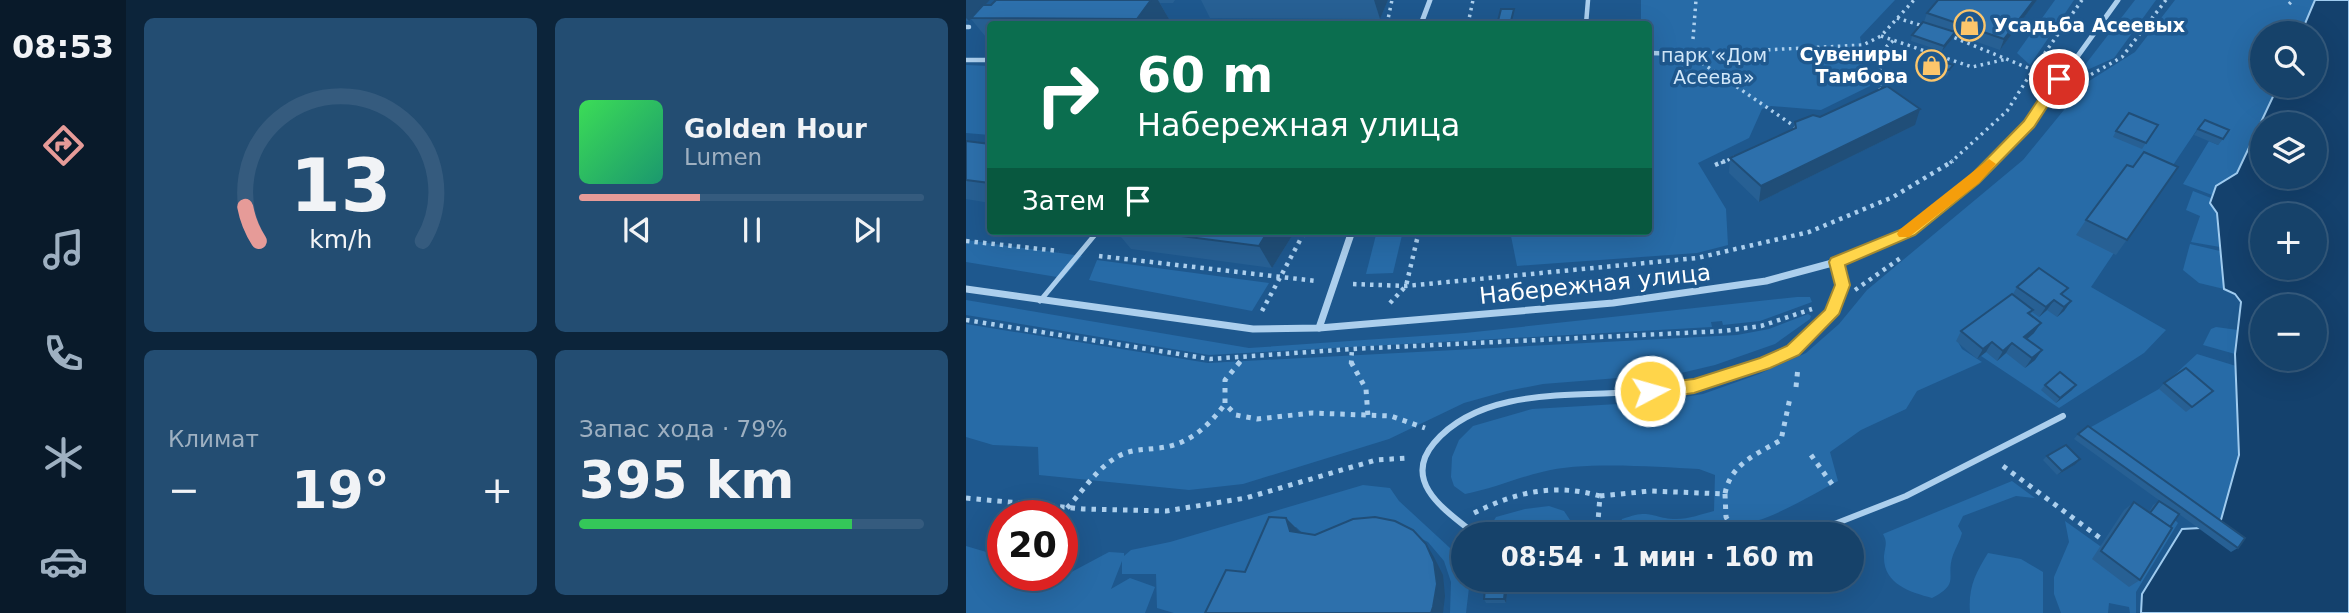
<!DOCTYPE html>
<html lang="ru">
<meta charset="utf-8">
<style>
body{margin:0;font-family:"DejaVu Sans",sans-serif;background:#234d72;color:#f1f3f6;height:100vh;display:flex;flex-direction:column;font-size:26px;white-space:nowrap}
*{box-sizing:border-box;margin:0}
p{font-size:23px;color:#9eb0c1}
.icon{flex:none;width:38px;height:38px;fill:none;stroke:currentColor;stroke-width:2;stroke-linecap:round;stroke-linejoin:round}
.map{position:relative;flex:1;overflow:hidden}
.side{display:flex;flex-direction:column;gap:18px;padding:18px;background:#0c243a;width:840px}
.side>*{flex:none}
.hud{position:absolute;left:21px;top:21px;width:665px;height:214px;border-radius:7px;box-shadow:0 7px 28px #0002,0 0 0 2px #355b7e;background:#0b6e4f;color:#fff;overflow:hidden}
.tools{position:absolute;left:1284px;top:21px;display:grid;gap:14px}
.tools a{display:grid;place-items:center;width:77px;height:77px;border-radius:50%;background:#16426a;box-shadow:0 7px 28px #0002,0 0 0 2px #355b7e;font-size:35px}
.speed{position:absolute;left:21px;top:500px;display:flex;gap:14px;font-size:35px;font-weight:700;text-align:center}
.speed>*{display:grid;place-content:center;width:91px;height:91px;border-radius:50%;background:#16426a;box-shadow:0 7px 28px #0002,0 0 0 2px #355b7e;line-height:1}
.speed .limit{border:10px solid #d22;background:#fff;color:#111}
.pin{position:absolute;display:grid;place-items:center;width:60px;height:60px;color:#fff;margin:-30px;border:4px solid #fff;border-radius:50%;box-shadow:0 2px 7px #0007}
.me{position:absolute;width:77px;margin:-38px;rotate:84deg;stroke-linejoin:round;filter:drop-shadow(0 0 5px #0008)}
.turn{display:flex;align-items:center;gap:24px;height:147px;padding:0 35px;font-size:32px}
.turn .icon{width:91px;height:91px;stroke-width:2.5}
.turn b{display:block;font-size:49px;line-height:60px}
.then{display:flex;align-items:center;height:66px;padding:0 35px;background:#0003;gap:14px;font-size:26px}
.big{font-size:52px;font-weight:700;line-height:1.1}
.side .tile{flex:1;display:flex;flex-direction:column;justify-content:center;gap:10px;min-width:0;padding:0 24px;border-radius:10px;background:#234d72}
.side .dial{align-items:center;gap:0}
.dial svg{height:182px;overflow:visible;fill:none;stroke:#355b7e;stroke-width:7;stroke-linecap:round;text-anchor:middle}
.dial text{fill:#f1f3f6;stroke:none}
.song{display:flex;align-items:center;gap:21px}
.cover{width:84px;height:84px;border-radius:10px;background:linear-gradient(135deg,hsl(130 70% 55%),hsl(160 70% 35%))}
.played{height:7px;border-radius:4px;background:linear-gradient(90deg,#e69b98 35%,#355b7e 35%)}
.keys{display:flex;justify-content:space-around;direction:ltr}
.heat{display:flex;justify-content:space-between;align-items:center;font-size:38px;direction:ltr}
.charge{height:10px;border-radius:5px;background:linear-gradient(90deg,#34c759 79%,#355b7e 0)}
.side .tiles{flex:1;display:grid;gap:18px;grid-template-columns:repeat(2,1fr)}
.trip{position:absolute;left:485px;top:522px;width:413px;height:70px;border-radius:35px;background:#16426a;box-shadow:0 7px 28px #0002,0 0 0 2px #355b7e;font-weight:700;line-height:70px;text-align:center}
main{display:flex;flex:1;min-height:0}
.tabs{display:flex;flex-direction:column;width:126px;justify-content:space-around;align-items:center;background:#091a2a;color:#9eb0c1}
.tabs .icon{width:49px;height:49px}
.tabs .on{color:#e69b98}
.tabs b{font-size:32px;color:#f1f3f6}
.map>svg:first-child{display:block}
.green{fill:#276ba7}
.water{fill:#14416d;stroke:#9fcbef;stroke-width:2;fill-rule:evenodd}
.lines{fill:none;stroke-linecap:round;stroke-linejoin:round}
.path-far2{stroke:#accfed;stroke-width:3.5;stroke-dasharray:2.5 4.5;stroke-linecap:butt}
.path-far1{stroke:#accfed;stroke-width:4.5;stroke-dasharray:3.5 5;stroke-linecap:butt}
.path{stroke:#accfed;stroke-width:5;stroke-dasharray:4.5 6;stroke-linecap:butt}
.service-far2{stroke:#accfed;stroke-width:4.5}
.service-far1{stroke:#accfed;stroke-width:5}
.service{stroke:#accfed;stroke-width:6}
.minor-far1{stroke:#accfed;stroke-width:5}
.minor{stroke:#accfed;stroke-width:7}
.wall{fill:#276094}
.shaded-wall{fill:#204e78}
.building{fill:#2d70ac;stroke:#204e78;stroke-width:2}
.route{fill:#ffd54a;stroke:#a68a30;stroke-width:2}
.slow{fill:#f59e0b}
.labels{text-anchor:middle;dominant-baseline:central;stroke-width:7;stroke-linejoin:round;paint-order:stroke}
.far-poi-label{font-size:19px;font-weight:bold;fill:#fff;stroke:#1e588e;text-anchor:start}
.far-park-label{font-size:19px;fill:#d1e7f9;stroke:#1e588e}
.street-label{font-size:23px;fill:#fff;stroke:#1e588e}
</style>
<main>
<nav class="tabs">
<b>08:53</b>
<svg class="icon on" aria-label="directions" viewBox="0 0 24 24"><path d="M12 3l9 9-9 9-9-9zM9 14v-3h6M13 9l2 2-2 2"/></svg>
<svg class="icon" aria-label="music" viewBox="0 0 24 24"><path d="M9 18V5l10-2v13"/><circle cx="6" cy="18" r="3"/><circle cx="16" cy="16" r="3"/></svg>
<svg class="icon" aria-label="phone" viewBox="0 0 24 24"><path d="M5 4h4l2 5-3 2q2 4 5 5l2-3 5 2v4C11 20 4 13 5 4z"/></svg>
<svg class="icon" aria-label="climate" viewBox="0 0 24 24"><path d="M12 3v18M4 7l16 10M4 17L20 7"/></svg>
<svg class="icon" aria-label="car" viewBox="0 0 24 24"><path d="M5 17H2v-5l4-1 3-4h7l3 4 3 1v5h-3M9 17h6M6 11h13"/><circle cx="7" cy="17" r="2"/><circle cx="17" cy="17" r="2"/></svg>
</nav>
<section class="side">
<div class="tiles">
<div class="tile dial"><svg viewBox="0 0 100 80">
<path d="M14 69A42 42 0 1 1 86 69"/>
<path d="M14 69A42 42 0 0 1 8 54" stroke="#e69b98"/>
<text x="50" y="56" font-size="32" font-weight="700">13</text>
<text x="50" y="72" font-size="11">km/h</text>
</svg></div>
<div class="tile">
<div class="song"><i class="cover"></i><div><b>Golden Hour</b><p>Lumen</p></div></div>
<div class="played"></div>
<div class="keys"><svg class="icon" aria-label="previous" viewBox="0 0 24 24"><path d="M18 5L8 12l10 7zM5 5v14"/></svg><svg class="icon" aria-label="pause" viewBox="0 0 24 24"><path d="M8 5v14M16 5v14"/></svg><svg class="icon" aria-label="next" viewBox="0 0 24 24"><path d="M6 5l10 7-10 7zM19 5v14"/></svg></div>
</div>
<div class="tile"><p>Климат</p>
<div class="heat"><a>−</a><b class="big">19°</b><a>+</a></div>
</div>
<div class="tile"><p>Запас хода · 79%</p><b class="big">395 km</b><div class="charge"></div></div>
</div>
</section>
<div class="map">
<svg width="1383" height="613" viewBox="0 0 1383 613">
<rect width="100%" height="100%" fill="#1e588e"/>
<g class="green">
<polygon points="675,0 929,0 894,37 904,86 855,110 805,106 796,109 783,138 732,163 760,209 762,245 731,253 551,266 544,231 682,231 682,24 675,24"/>
<polygon points="1089,0 1108,0 1064,65 1051,53"/>
<polygon points="1169,0 1190,0 1148,58 1112,74"/>
<path d="M 1209,0 L 1349,0 L 1335,33 L 1297,33 L 1297,86 L 1312,86 L 1271,173 L 1250,186 L 1246,195 L 1217,184 L 1243,141 L 1252,145 L 1258,135 L 1234,125 L 1125,287 L 1200,330 L 1178,353 L 1093,408 L 991,340 L 996,349 L 1016,362 L 951,391 L 940,409 L 895,430 L 864,452 L 872,481 C 843,496 791,530 760,524 L 752,534 L 651,534 L 656,519 C 686,508 684,518 710,519 C 723,519 736,514 748,511 L 749,475 L 733,469 C 689,467 618,461 576,472 C 550,478 526,489 499,494 L 488,486 L 485,477 L 486,457 L 493,440 L 507,426 L 566,409 L 686,402 L 737,394 L 793,374 L 840,353 L 873,324 L 901,290 L 1057,160 L 1120,83 L 1169,52 Z"/>
<polygon points="0,65 24,66 24,135 0,133"/>
<polygon points="1227,191 1245,198 1244,203 1251,213 1254,247 1225,242 1234,216 1220,210"/>
<polygon points="411,231 437,231 427,273 400,274"/>
<polygon points="0,240 116,256 97,278 0,262"/>
<polygon points="1224,244 1254,251 1258,289 1233,283 1217,270"/>
<polygon points="131,260 303,283 286,311 123,280"/>
<polygon points="831,297 844,297 846,302 794,321 757,325 756,321 745,322 746,327 243,355 0,315 0,300 283,348 499,333"/>
<polygon points="842,314 845,316 844,319 809,344 749,365 715,373 577,384 541,391 498,403 423,439 277,484 223,490 73,475 72,447 27,445 0,437 0,324 242,363 771,335 803,329"/>
<polygon points="1250,327 1272,330 1269,354 1237,345 1245,329"/>
<polygon points="1231,354 1270,366 1273,455 1253,528 1118,431 1193,389"/>
<path d="M 1046,481 L 1069,498 L 1050,496 L 997,516 L 992,526 L 996,533 C 994,541 990,547 987,555 C 979,578 995,583 966,598 C 944,592 917,584 918,556 C 919,546 922,543 917,534 Z"/>
<polygon points="397,485 424,488 433,501 497,560 497,579 504,579 500,613 484,613 485,582 478,561 462,542 435,529 343,539 330,527 310,536 258,613 208,613 191,608 190,574 156,574 156,561 145,589 164,578 189,587 179,613 0,613 0,546 37,557 37,576 98,576 143,552 158,553 158,556 165,550 204,542"/>
<polygon points="583,506 598,511 604,520 597,534 546,534 527,522 530,517 559,509"/>
<polygon points="1207,518 1212,523 1170,592 1170,613 1164,613 1163,607 1143,603 1142,613 1095,613 1088,594 1088,577 1103,542 1099,521 1134,546"/>
<path d="M 1022,553 L 1055,559 L 1077,572 L 1077,613 L 1004,613 C 1002,588 1009,574 1022,553 Z"/>
</g>
<path class="water" d="M 1349,0 L 1383,0 L 1383,613 L 1175,613 L 1176,594 L 1216,529 L 1253,527 L 1273,455 L 1269,354 L 1275,302 L 1269,294 L 1258,289 L 1251,213 L 1244,203 L 1250,186 L 1271,173 L 1312,86 L 1349,86 L 1349,33 L 1335,33 ZM 1297,124 L 1349,124 L 1349,177 L 1297,177 ZM 1297,215 L 1349,215 L 1349,268 L 1297,268 ZM 1297,306 L 1349,306 L 1349,359 L 1297,359 Z"/>
<g class="lines">
<g class="path-far2">
<polyline points="1323,4 1327,0"/>
<polyline points="931,18 957,26"/>
<polyline points="421,24 426,0"/>
<polyline points="502,24 507,0"/>
<polyline points="982,35 1067,70 1116,0"/>
<polyline points="915,36 1006,67 1041,59"/>
<polyline points="727,39 730,0"/>
<polyline points="739,53 897,45 915,36 948,0"/>
<polyline points="736,63 831,128"/>
<polyline points="1119,78 1156,57 1200,0"/>
<polyline points="913,90 916,89 912,54 928,40"/>
<polyline points="755,163 769,157"/>
<polyline points="984,163 1041,111 1067,70 1077,74"/>
</g>
<g class="path-far1">
<polyline points="749,165 759,161"/>
<polyline points="0,241 93,251"/>
<polyline points="133,256 350,281"/>
<polyline points="387,284 440,286 731,258 843,232 927,197 987,161"/>
<polyline points="889,290 936,257"/>
<polyline points="424,303 440,286 453,231"/>
<polyline points="296,311 339,231"/>
<polyline points="0,320 244,359 386,349 758,331 795,326 846,309"/>
<polyline points="272,364 277,358"/>
<polyline points="385,364 386,349"/>
</g>
<g class="path">
<polyline points="274,362 259,380 259,404 270,415 291,419 346,413 425,416 459,428"/>
<polyline points="385,362 400,389 402,417"/>
<polyline points="830,387 832,367"/>
<polyline points="845,455 868,487"/>
<polyline points="1037,466 1138,541"/>
<polyline points="759,494 760,517 770,534"/>
<path d="M 634,496 L 684,491 L 759,494 C 764,464 791,454 815,440 L 824,398"/>
<polyline points="0,498 117,509 200,511 280,498 410,460 441,458"/>
<path d="M 101,508 C 117,491 130,469 151,457 C 164,449 178,450 193,448 C 222,445 242,427 259,404"/>
<path d="M 508,513 C 550,492 588,483 634,496 L 631,534"/>
</g>
<g class="service-far2">
<polyline points="620,24 622,0"/>
<polyline points="0,27 3,27"/>
<polyline points="682,53 725,54"/>
<polyline points="0,60 24,60"/>
</g>
<g class="service-far1">
<polyline points="74,301 132,231"/>
<path d="M 799,364 C 843,342 883,317 870,262"/>
</g>
<g class="service">
<path d="M 509,534 C 480,511 435,482 468,443 C 521,380 630,400 705,389 C 738,384 772,377 802,362"/>
<polyline points="843,534 940,496 1097,416"/>
</g>
<g class="minor-far1">
<polyline points="455,24 464,0"/>
<polyline points="1025,163 1063,124 1152,0"/>
</g>
<g class="minor">
<polyline points="0,289 287,329 353,328 647,303 800,281 870,262 944,231 1008,180 1027,161"/>
<polyline points="353,328 386,231"/>
</g>
</g>
<g class="wall">
<polygon points="0,0 24,0 18,5 25,5 30,0 209,0 207,3 194,3 203,19 198,24 24,24 24,42 5,19 3,21 0,21"/>
<polygon points="235,0 422,0 414,19 244,18"/>
<polygon points="972,0 1071,0 1034,50 988,34 987,38 976,51 945,41 946,35 958,22 961,13"/>
<polygon points="987,65 981,76 971,72 973,66"/>
<polygon points="854,117 949,125 793,202 763,173 764,158 828,129 829,122"/>
<polygon points="1239,120 1257,139 1252,145 1228,135"/>
<polygon points="1192,125 1176,149 1147,137 1150,131"/>
<polygon points="0,141 24,144 24,203 0,199"/>
<polygon points="1212,167 1150,255 1110,235 1120,220"/>
<polygon points="150,231 329,231 306,268 165,249"/>
<polygon points="465,231 514,231 513,233 466,234"/>
<polygon points="1051,287 1097,295 1105,301 1098,311 1091,317 1081,310 1073,317 1066,312 1064,315 1068,333 1061,339 1076,350 1069,360 1059,368 1040,353 1031,361 1020,352 1011,359 990,341 995,331 1047,294"/>
<polygon points="1198,383 1247,391 1220,412 1193,389"/>
<polygon points="1079,385 1106,390 1090,403 1075,390"/>
<polygon points="1112,434 1272,548 1265,552 1213,514 1204,527 1174,580 1163,587 1126,559 1158,510 1168,502 1183,512 1187,505 1193,501 1208,511 1108,439"/>
<polygon points="1081,456 1114,459 1110,464 1091,475 1077,460"/>
<polygon points="540,581 542,585 540,603 520,603 518,599"/>
</g>
<g class="shaded-wall">
<polygon points="0,0 24,0 3,21 0,18"/>
<polygon points="185,0 192,0 203,19 198,24 174,24 171,19"/>
<polygon points="408,0 422,0 414,19"/>
<polygon points="1068,0 1071,0 1034,50 1038,39"/>
<polygon points="989,32 987,38 976,51 978,46"/>
<polygon points="954,109 949,125 793,202 795,186"/>
<polygon points="302,231 329,231 306,268 293,246"/>
<polygon points="1088,300 1081,310 1073,317 1080,307"/>
<polygon points="1105,301 1098,311 1091,317 1098,307"/>
<polygon points="1075,323 1068,333 1052,347 1058,337"/>
<polygon points="1026,342 1020,352 1011,359 1017,349"/>
<polygon points="1046,343 1040,353 1031,361 1037,351"/>
<polygon points="1076,350 1069,360 1059,368 1066,358"/>
<polygon points="1110,385 1106,390 1090,403 1094,398"/>
<polygon points="1114,459 1110,464 1091,475 1096,471"/>
<polygon points="320,518 334,532 324,531"/>
<polygon points="460,544 468,557 477,575 479,596 477,613 465,613"/>
<polygon points="540,581 542,585 540,603 538,599"/>
</g>
<g class="building">
<polygon points="30,0 185,0 171,19 5,18 17,5 25,5"/>
<polygon points="972,0 1068,0 1038,39 961,13"/>
<polygon points="535,9 548,9 545,21 554,21 553,24 520,24 521,21 532,21"/>
<polygon points="957,22 989,32 978,46 946,35"/>
<polygon points="976,61 987,65 983,70 973,66"/>
<polygon points="921,86 954,109 795,186 764,158 830,128 829,122 847,115 854,117"/>
<polygon points="1163,113 1192,125 1180,143 1150,131"/>
<polygon points="1239,120 1263,130 1257,139 1232,129"/>
<polygon points="0,141 24,144 24,183 0,180"/>
<polygon points="1178,152 1212,167 1161,240 1120,220 1161,165 1167,167"/>
<polygon points="176,231 302,231 293,246"/>
<polygon points="1073,268 1102,288 1095,294 1105,301 1098,307 1088,300 1080,307 1051,287"/>
<polygon points="1046,294 1067,310 1062,313 1075,323 1058,337 1076,350 1066,358 1046,343 1037,351 1026,342 1017,349 995,331"/>
<polygon points="1220,368 1247,391 1226,407 1198,383"/>
<polygon points="1094,372 1110,385 1094,398 1079,385"/>
<polygon points="1122,426 1279,538 1272,548 1112,434"/>
<polygon points="1100,445 1114,459 1096,471 1081,456"/>
<polygon points="1193,501 1213,514 1204,527 1184,513"/>
<polygon points="1168,502 1206,528 1174,580 1135,551"/>
<polygon points="303,517 320,518 324,531 349,535 387,519 409,517 429,521 447,530 460,544 468,562 471,584 467,607 465,613 239,613 260,570 279,572"/>
<polygon points="520,580 540,581 538,599 518,599"/>
</g>
<polygon class="route" points="1093,75 1099,79 1068,127 1013,183 949,235 879,265 884,285 873,314 833,355 804,368 728,393 684,399 677,397 675,391 677,386 684,384 728,379 794,358 821,346 859,310 869,285 863,262 865,258 939,228 1003,177 1058,121 1088,76"/>
<polygon class="slow" points="1023,159 1030,164 1013,183 943,237 933,237 931,234 933,230"/>
<defs>
<symbol id="shop-ring" viewBox="-11 -11 22 22"><circle r="9.5" fill="#1e588e" stroke="#fcc66b" stroke-width="1.5"/><path d="M-5-2.5h2.3a2.7 3.5 0 0 1 5.4 0H5L5.5 6h-11ZM-1.5-2.5h3a1.5 2.3 0 0 0-3 0Z" fill="#fcc66b"/></symbol>
</defs>
<g fill-rule="evenodd">
<use href="#shop-ring" x="986" y="8" width="35" height="35"/>
<use href="#shop-ring" x="948" y="48" width="35" height="35"/>
</g>
<g class="labels">
<g class="far-poi-label">
<text x="1027" y="25">Усадьба Асеевых</text>
<text x="942" y="54" text-anchor="end">Сувениры<tspan x="942" dy="22">Тамбова</tspan></text>
</g>
<g class="far-park-label">
<text x="748" y="55">парк «Дом<tspan x="748" dy="22">Асеева»</tspan></text>
</g>
<g class="street-label">
<text transform="translate(629 284) rotate(-6)">Набережная улица</text>
</g>
</g>
</svg>
<div class="tools">
<a><svg class="icon" aria-label="search" viewBox="0 0 24 24"><circle cx="10" cy="10" r="6"/><path d="M15 15l6 6"/></svg></a>
<a><svg class="icon" aria-label="layers" viewBox="0 0 24 24"><path d="M12 4l9 5-9 5-9-5zM3 14l9 5 9-5"/></svg></a>
<a>+</a>
<a>−</a>
</div>
<div class="speed"><div class="limit">20</div></div>
<div class="pin" style="left:1093px;top:79px;background:#d93025"><svg class="icon" aria-label="arrive" viewBox="0 0 24 24"><path d="M6 21V4h12l-3 4 3 4H6"/></svg></div>
<svg class="me" style="left:684px;top:391px" viewBox="-20 -20 40 40"><circle r="17" fill="#ffd54a" stroke="#fff" stroke-width="3"/><path d="M0-11L8 9 0 5-8 9z" fill="#fff"/></svg>
<div class="trip">08:54 · 1 мин · 160 m</div>
<div class="hud">
<div class="turn"><svg class="icon" aria-label="right" viewBox="0 0 24 24"><path d="M7 20v-9h11M14 6l5 5-5 5"/></svg><div><b>60 m</b>Набережная улица</div></div>
<div class="then">Затем<svg class="icon" aria-label="arrive" viewBox="0 0 24 24"><path d="M6 21V4h12l-3 4 3 4H6"/></svg></div>
</div>
</div>
</main>
